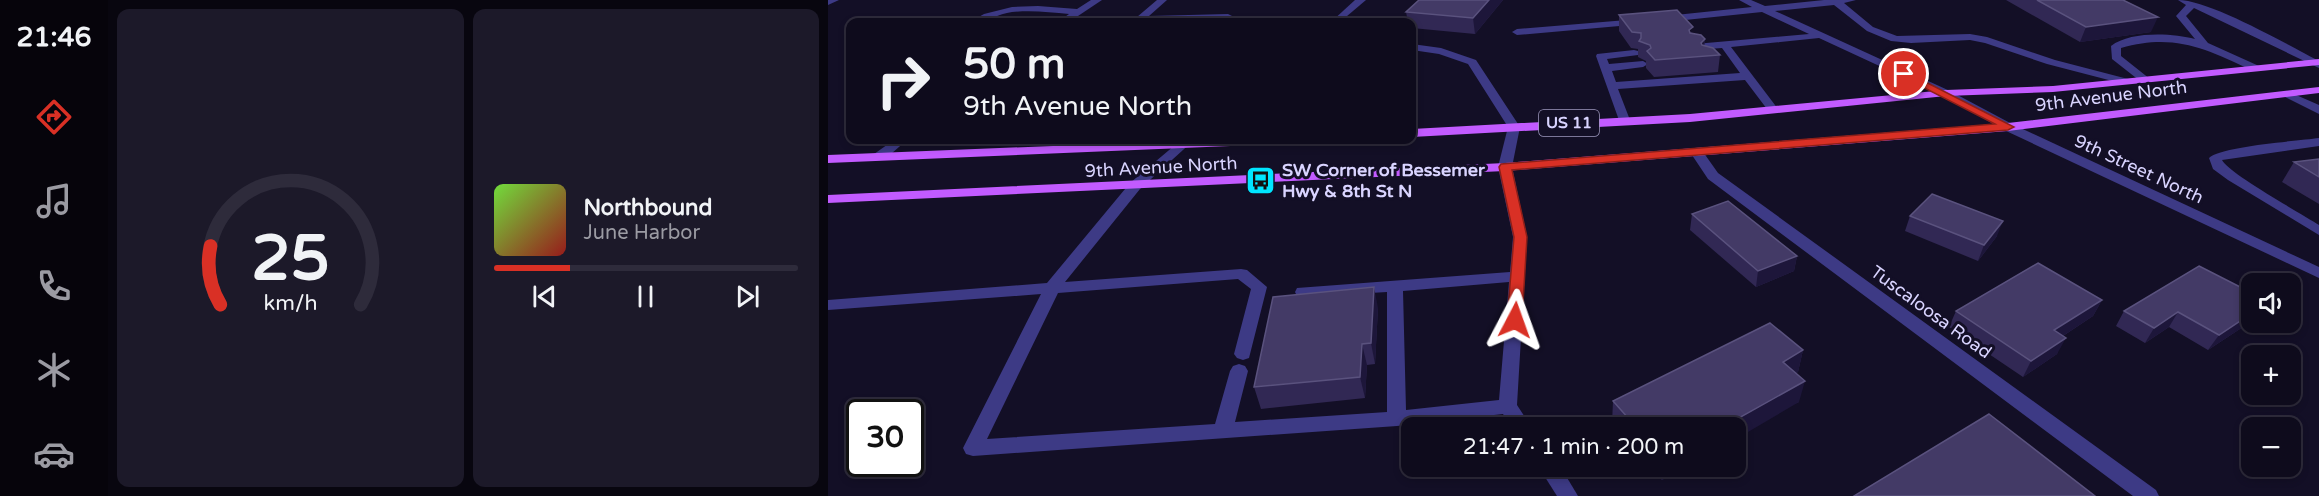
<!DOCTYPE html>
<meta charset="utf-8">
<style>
body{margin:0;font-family:"Varela Round",sans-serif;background:#1c1929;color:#f1f3f6;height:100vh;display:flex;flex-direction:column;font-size:22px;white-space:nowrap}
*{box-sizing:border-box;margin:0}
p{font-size:20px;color:#9b9ba3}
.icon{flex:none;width:33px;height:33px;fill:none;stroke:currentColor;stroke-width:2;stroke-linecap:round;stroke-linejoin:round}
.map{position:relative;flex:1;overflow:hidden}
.side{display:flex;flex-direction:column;gap:9px;padding:9px;background:#08060f;width:720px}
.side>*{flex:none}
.hud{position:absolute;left:18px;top:18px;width:570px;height:126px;border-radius:12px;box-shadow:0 3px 9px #0003,0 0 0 2px #2e2b3b;background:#0e0b1c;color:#f1f3f6;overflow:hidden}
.controls{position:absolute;left:1413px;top:273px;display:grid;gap:12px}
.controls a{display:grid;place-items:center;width:60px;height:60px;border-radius:12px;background:#0e0b1c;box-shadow:0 3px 9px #0003,0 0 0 2px #2e2b3b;font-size:30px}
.speed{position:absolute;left:18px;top:399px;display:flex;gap:12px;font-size:30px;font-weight:700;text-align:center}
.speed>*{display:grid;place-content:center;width:78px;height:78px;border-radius:50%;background:#0e0b1c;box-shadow:0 3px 9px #0003,0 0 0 2px #2e2b3b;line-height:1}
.speed .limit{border:3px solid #111;border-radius:9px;background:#fff;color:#111}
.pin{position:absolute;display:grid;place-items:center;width:51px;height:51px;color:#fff;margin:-26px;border:3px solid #fff;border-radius:50%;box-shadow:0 2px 6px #0007}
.me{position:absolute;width:66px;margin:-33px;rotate:4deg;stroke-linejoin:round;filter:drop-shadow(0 0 4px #0008)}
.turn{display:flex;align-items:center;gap:21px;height:126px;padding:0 18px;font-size:27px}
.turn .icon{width:78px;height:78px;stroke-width:2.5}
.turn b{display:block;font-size:42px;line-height:51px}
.side .card{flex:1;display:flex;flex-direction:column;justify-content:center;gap:9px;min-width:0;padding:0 21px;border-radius:12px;background:#1c1929}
.side .dial{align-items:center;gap:0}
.dial svg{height:156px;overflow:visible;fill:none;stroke:#2e2b3b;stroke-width:7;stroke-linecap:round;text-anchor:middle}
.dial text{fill:#f1f3f6;stroke:none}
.song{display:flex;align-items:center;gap:18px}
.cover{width:72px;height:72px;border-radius:9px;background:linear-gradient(135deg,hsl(100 70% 55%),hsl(0 70% 35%))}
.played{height:6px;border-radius:3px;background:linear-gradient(90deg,#d93025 25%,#2e2b3b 25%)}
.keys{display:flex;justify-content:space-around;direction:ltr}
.side .tiles{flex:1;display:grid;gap:9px;grid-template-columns:repeat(2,1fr)}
.trip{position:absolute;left:573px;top:417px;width:345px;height:60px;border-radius:12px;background:#0e0b1c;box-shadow:0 3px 9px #0003,0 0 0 2px #2e2b3b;font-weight:600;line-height:60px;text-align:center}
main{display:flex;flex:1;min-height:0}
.menu{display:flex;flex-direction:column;width:108px;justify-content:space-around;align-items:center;background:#06040b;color:#9b9ba3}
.menu .icon{width:42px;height:42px}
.menu .active{color:#d93025}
.menu b{font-size:27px;color:#f1f3f6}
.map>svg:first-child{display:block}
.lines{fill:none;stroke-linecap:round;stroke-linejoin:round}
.minor{fill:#3d3a85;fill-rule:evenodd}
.major{fill:#c25bff;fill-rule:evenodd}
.wall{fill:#312854}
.shaded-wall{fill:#1d163a}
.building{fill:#433a66;stroke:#5a527e;stroke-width:1.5}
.route{fill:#d93025;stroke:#8d1f18;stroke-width:1.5}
.labels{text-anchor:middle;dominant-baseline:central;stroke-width:6;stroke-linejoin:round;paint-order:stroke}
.shield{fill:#130f26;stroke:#9e99be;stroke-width:1.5}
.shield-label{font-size:16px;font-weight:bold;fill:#d9d4ff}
.street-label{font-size:18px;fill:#d9d4ff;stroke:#130f26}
.poi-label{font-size:18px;font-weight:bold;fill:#d9d4ff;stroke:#130f26;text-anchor:start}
</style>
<main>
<nav class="menu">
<b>21:46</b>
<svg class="icon active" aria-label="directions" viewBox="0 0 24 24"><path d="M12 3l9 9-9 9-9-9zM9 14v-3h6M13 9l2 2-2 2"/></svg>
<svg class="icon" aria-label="music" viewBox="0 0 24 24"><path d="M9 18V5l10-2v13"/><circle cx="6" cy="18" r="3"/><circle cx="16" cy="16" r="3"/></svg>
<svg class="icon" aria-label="phone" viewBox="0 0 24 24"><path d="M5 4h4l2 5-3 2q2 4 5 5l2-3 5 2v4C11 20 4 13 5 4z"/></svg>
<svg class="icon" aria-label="climate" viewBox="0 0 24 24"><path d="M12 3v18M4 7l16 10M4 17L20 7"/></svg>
<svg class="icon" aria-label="car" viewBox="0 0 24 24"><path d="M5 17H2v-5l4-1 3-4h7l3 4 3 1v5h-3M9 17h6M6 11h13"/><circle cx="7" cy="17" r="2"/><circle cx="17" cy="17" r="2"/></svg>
</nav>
<section class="side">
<div class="tiles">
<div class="card dial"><svg viewBox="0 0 100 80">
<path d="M14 69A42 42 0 1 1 86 69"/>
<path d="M14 69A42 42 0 0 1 9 39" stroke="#d93025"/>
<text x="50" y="56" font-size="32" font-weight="700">25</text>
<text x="50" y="72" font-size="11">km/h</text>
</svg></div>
<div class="card">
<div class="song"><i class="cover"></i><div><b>Northbound</b><p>June Harbor</p></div></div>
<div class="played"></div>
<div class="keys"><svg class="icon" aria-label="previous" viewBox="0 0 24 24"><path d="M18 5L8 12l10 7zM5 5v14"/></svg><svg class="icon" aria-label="pause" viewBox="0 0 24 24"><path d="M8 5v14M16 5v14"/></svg><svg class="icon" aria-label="next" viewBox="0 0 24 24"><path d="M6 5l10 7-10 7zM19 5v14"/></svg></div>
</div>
</div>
</section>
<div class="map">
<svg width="1491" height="496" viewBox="0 0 1491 496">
<rect width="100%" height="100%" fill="#130f26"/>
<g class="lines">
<g class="minor">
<polygon points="0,0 11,0 0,5"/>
<path d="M 263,0 L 274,0 L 241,22 L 230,22 L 241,14 C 222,12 203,10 184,12 C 169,14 156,24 142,22 L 156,14 L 184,7 L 210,6 L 249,9 Z"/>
<polygon points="329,0 339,0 321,16 400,14 416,22 404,22 399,20 309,21 309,17"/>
<polygon points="527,0 538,0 512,22 503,22"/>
<polygon points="911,0 923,0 937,6 996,0 1028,0 1016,3 1045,27 1069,36 1142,34 1159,37 1227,60 1300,79 1302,81 1296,84 1219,64 1157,43 1142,40 1083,43 1063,41 1039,31 1006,5 947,11 1122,91 1184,124 1491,267 1491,278 1176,130 1114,95 991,38 903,47 950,109 950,113 942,113 917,80 790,89 802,120 800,123 792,123 768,56 769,54 806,50 810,51 810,55 779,59 781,64 815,61 820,64 815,67 784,71 788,82 912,73 894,48 867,50 862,47 867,44 981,34 934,12 838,22 833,19 838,16 924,7"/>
<path d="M 1350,0 C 1382,0 1460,45 1491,61 L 1491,68 L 1366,8 L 1358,16 L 1380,43 L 1431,66 L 1431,70 L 1423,70 C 1377,48 1345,33 1293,48 L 1293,56 L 1322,79 L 1316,82 L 1312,81 L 1284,59 L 1283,46 C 1302,31 1344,33 1367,39 L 1348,16 L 1358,5 Z"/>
<polygon points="811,19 814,20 814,24 689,35 684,32 689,29"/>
<path d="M 584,44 L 613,48 L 648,60 L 692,127 L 684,167 L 699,237 L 689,405 L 704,428 L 684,428 L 675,414 L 569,426 L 145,456 L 138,454 L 135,448 L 213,294 L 0,310 L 0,300 L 219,283 L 302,183 L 353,140 L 366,140 L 312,189 L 237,282 L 413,269 L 419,270 L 439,287 L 421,358 L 415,360 L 409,358 L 406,354 L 423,289 L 410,279 L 230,293 L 159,439 L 387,424 L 402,371 L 405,366 L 411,364 L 417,366 L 420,371 L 407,422 L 559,412 L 559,292 L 475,297 L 469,296 L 467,292 L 469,288 L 682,272 L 685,237 L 670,167 L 680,127 L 640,64 L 611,54 L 584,50 ZM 681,282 L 671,400 L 578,410 L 575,291 Z"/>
<polygon points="1459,91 1491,105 1491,114 1455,96 1455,92"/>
<path d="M 1491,138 L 1491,146 L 1394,160 C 1400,173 1474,214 1491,225 L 1491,235 L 1400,180 L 1385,169 L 1381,158 C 1393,146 1470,141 1491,138 Z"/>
<polygon points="66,140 79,140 56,160 46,160 45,157 46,154"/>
<polygon points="868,148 873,149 890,173 1328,490 1331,496 1305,496 880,179 862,152"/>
<polygon points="710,466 732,466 750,496 729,496"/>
</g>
<g class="major">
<polygon points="1491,59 1491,65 1225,92 1118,96 862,122 584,137 584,129 862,114 1118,90 1225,86"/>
<polygon points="1491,87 1491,93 1180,131 677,171 0,203 0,195 677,163 1180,123"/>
<polygon points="373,140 456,140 450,144 0,163 0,155"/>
</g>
</g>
<g class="wall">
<polygon points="591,0 675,0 647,34 584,28 584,22 580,22 578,12"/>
<polygon points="1178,0 1295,0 1323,32 1252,42"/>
<polygon points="791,15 865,33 877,39 876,46 892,55 890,72 826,77 818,68 818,61 810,57 810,49 803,48 791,31"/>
<polygon points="1491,159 1491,204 1454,182 1466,162"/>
<polygon points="864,214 969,256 966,271 928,287 862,230"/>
<polygon points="1082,216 1169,236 1150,261 1077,231"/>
<polygon points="1424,293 1424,321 1380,350 1341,327 1317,343 1288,326 1296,311"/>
<polygon points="1274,300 1265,316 1235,336 1229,354 1195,377 1121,327 1128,311"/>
<polygon points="550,308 547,364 539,365 537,398 433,409 426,387"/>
<polygon points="975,350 970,372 968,373 971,402 908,428 788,428 784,423 785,401"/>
<polygon points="822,466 858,466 834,480"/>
</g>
<g class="shaded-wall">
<polygon points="661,0 675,0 647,34 645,18"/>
<polygon points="1330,17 1323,32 1252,42 1258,27"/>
<polygon points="877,39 875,56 873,43"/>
<polygon points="1175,221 1169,236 1150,261 1156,245"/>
<polygon points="969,256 966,271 928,287 930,271"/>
<polygon points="546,287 550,308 547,364 543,343"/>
<polygon points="1274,300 1265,316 1218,347 1226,330"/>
<polygon points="1350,312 1341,327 1317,343 1326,328"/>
<polygon points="1424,313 1424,321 1380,350 1391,335"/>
<polygon points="1238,338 1229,354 1195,377 1203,361"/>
<polygon points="534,344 539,365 537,398 532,377"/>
<polygon points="975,350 970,372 950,383 955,362"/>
<polygon points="977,381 971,402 908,439 908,428 893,428"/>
<polygon points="836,466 858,466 834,480"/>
</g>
<g class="building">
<polygon points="591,0 661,0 645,18 578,12"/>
<polygon points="1209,0 1295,0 1330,17 1258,27"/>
<polygon points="849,10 865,27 861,30 862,33 873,35 877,39 873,43 874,45 885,48 892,55 827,60 819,51 823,48 822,45 811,41 813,38 813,33 804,32 791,15"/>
<polygon points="353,19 351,22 270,22 271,22"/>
<polygon points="1491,159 1491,177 1466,162"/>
<polygon points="1104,194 1175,221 1156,245 1082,216"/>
<polygon points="900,201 969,256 930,271 864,214"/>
<polygon points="1210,263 1274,300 1226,330 1238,338 1203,361 1128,311"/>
<polygon points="1371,266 1424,293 1424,313 1391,335 1350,312 1326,328 1296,311"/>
<polygon points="546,287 543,343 534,344 532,377 426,387 445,297"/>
<polygon points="942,323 975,350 955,362 977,381 893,428 809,428 785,401"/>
<polygon points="1161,414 1267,496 1026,496"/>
</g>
<polygon class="route" points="1076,71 1186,127 1180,130 684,170 699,237 694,320 687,325 681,323 679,320 686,237 671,167 673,164 1167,124 1073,76 1071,74"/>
<defs>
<symbol id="bus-square" viewBox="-11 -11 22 22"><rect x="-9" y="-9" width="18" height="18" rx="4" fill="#00e5ff" stroke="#130f26"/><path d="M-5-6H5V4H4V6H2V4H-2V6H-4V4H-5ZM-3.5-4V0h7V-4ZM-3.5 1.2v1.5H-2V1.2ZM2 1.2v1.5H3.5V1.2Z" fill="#111"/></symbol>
</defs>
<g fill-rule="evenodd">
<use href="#bus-square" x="416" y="164" width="33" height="33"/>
</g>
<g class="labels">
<rect class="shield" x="711" y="110" width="60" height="26" rx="4.5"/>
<g class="shield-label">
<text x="741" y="123">US 11</text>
</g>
<g class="street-label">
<text transform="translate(1283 96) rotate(-7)">9th Avenue North</text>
<text transform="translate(333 167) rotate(-3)">9th Avenue North</text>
<text transform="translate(1311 169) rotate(25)">9th Street North</text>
<text transform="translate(1103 312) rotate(36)">Tuscaloosa Road</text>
</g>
<g class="poi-label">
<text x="454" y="170">SW Corner of Bessemer<tspan x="454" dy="21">Hwy &amp; 8th St N</tspan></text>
</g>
</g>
</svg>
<div class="controls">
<a><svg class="icon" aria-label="sound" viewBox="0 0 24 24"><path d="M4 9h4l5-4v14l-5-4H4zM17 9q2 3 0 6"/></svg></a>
<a>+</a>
<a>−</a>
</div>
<div class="speed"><div class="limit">30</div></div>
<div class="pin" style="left:1076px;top:74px;background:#d93025"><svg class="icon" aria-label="arrive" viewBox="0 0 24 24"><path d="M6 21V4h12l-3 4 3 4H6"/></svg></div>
<svg class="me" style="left:687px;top:320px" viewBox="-20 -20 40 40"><path d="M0-17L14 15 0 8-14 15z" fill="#d93025" stroke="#fff" stroke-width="4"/></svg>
<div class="trip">21:47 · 1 min · 200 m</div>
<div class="hud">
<div class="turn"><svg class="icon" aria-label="right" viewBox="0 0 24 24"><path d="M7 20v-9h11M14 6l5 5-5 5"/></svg><div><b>50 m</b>9th Avenue North</div></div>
</div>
</div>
</main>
